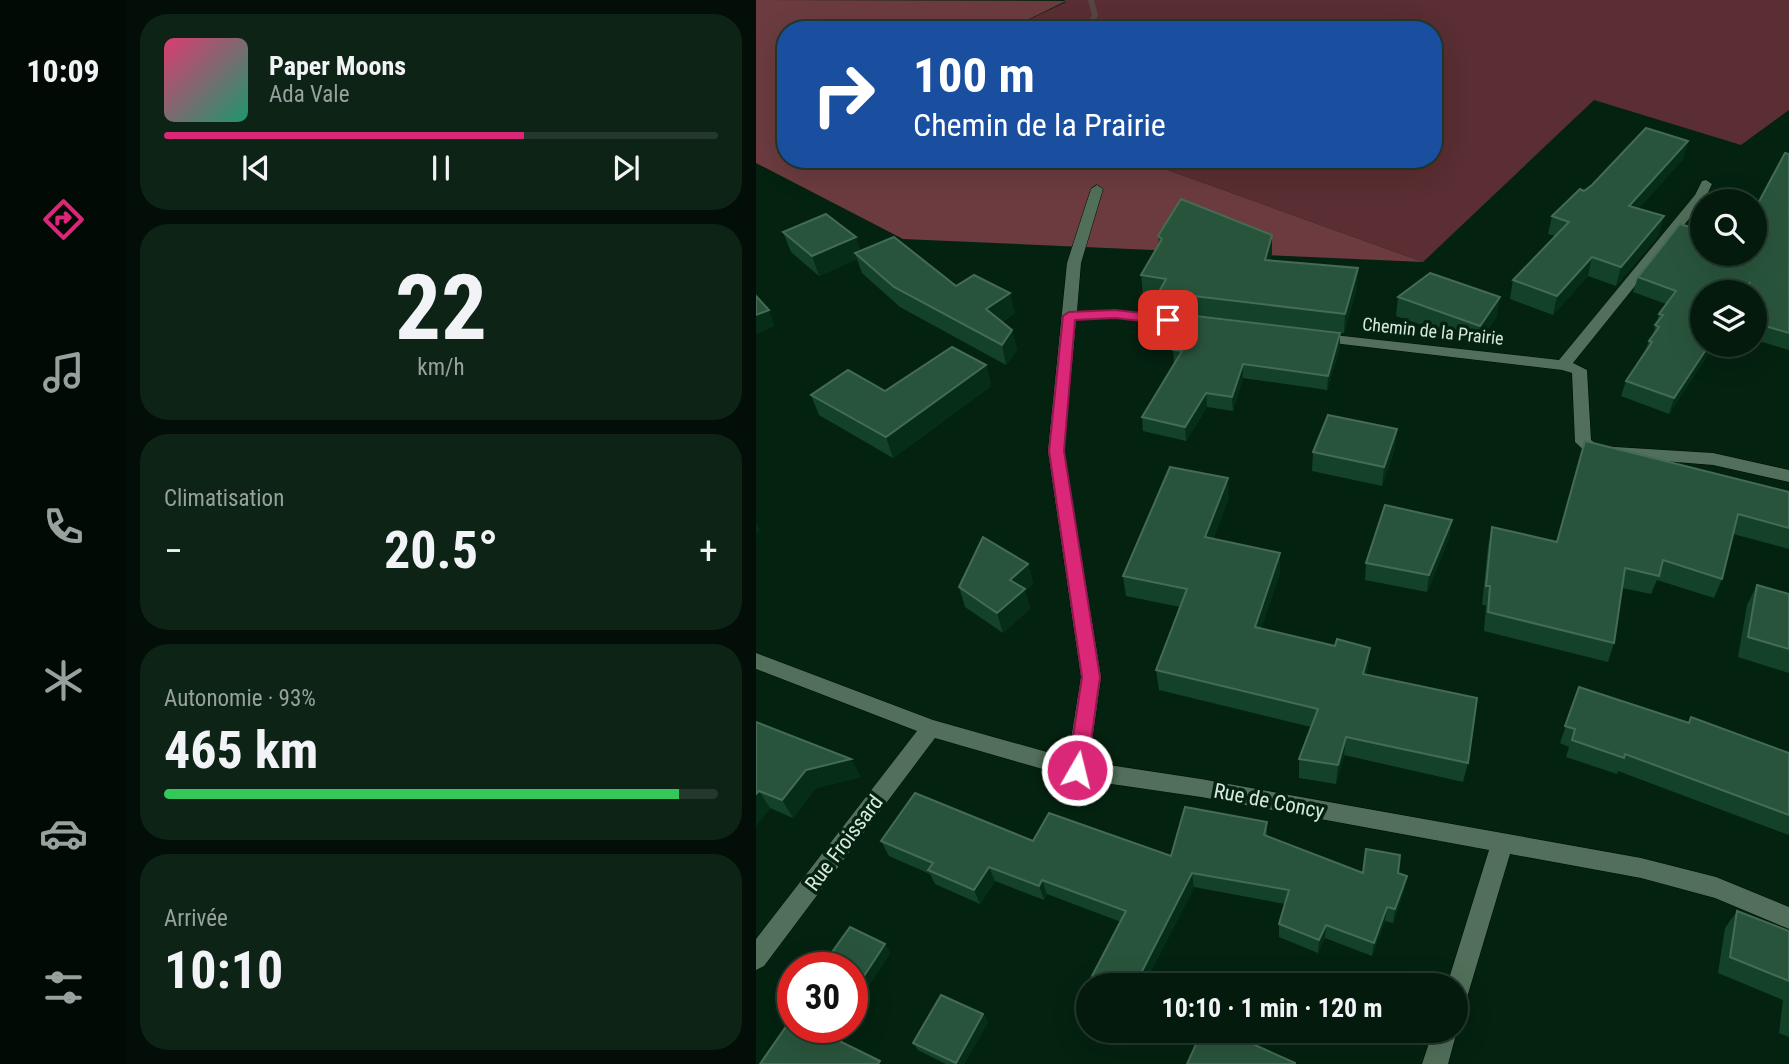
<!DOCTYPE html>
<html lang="fr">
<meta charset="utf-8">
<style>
body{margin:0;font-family:"Roboto Condensed",sans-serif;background:#0d2315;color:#f1f3f6;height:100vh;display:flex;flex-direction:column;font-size:26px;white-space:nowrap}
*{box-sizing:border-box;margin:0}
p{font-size:23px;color:#97a19d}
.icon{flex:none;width:38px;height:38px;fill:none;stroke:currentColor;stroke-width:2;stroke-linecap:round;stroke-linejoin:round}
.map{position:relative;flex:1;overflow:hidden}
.sheet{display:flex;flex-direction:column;gap:14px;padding:14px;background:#020e07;width:630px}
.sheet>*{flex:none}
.banner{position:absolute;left:21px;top:21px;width:665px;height:147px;border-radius:28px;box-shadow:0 7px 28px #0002,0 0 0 2px #24382d;background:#1a4fa0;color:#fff;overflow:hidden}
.fabs{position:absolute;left:934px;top:189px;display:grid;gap:14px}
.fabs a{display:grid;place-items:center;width:77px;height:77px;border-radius:50%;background:#031a0c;box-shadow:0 7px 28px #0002,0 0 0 2px #24382d;font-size:35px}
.speed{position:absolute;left:21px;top:952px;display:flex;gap:14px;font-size:35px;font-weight:700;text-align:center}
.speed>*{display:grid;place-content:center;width:91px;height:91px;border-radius:50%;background:#031a0c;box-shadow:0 7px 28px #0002,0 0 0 2px #24382d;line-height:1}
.speed .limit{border:10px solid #d22;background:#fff;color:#111}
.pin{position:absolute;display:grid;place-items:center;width:60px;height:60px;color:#fff;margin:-30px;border-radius:14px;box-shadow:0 4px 10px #0006}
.me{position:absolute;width:77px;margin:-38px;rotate:8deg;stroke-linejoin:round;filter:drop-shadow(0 0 5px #0008)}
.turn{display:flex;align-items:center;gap:24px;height:147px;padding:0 21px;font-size:32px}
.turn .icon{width:91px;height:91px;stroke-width:2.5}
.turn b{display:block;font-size:49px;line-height:60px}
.big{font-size:52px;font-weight:700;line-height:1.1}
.sheet .card{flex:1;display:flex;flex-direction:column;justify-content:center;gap:10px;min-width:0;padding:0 24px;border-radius:28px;background:#0d2315}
.sheet .dial{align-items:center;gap:0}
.dial b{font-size:91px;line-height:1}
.song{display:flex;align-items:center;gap:21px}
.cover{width:84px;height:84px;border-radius:10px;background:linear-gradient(135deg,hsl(340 70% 55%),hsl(160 70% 35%))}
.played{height:7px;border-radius:4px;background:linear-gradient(90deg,#db2777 65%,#24382d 65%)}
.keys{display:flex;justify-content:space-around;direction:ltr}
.heat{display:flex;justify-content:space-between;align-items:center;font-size:38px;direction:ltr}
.charge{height:10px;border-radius:5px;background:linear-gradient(90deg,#34c759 93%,#24382d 0)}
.trip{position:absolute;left:320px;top:973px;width:392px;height:70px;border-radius:35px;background:#031a0c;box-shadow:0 7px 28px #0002,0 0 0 2px #24382d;font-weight:700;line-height:70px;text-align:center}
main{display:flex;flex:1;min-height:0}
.dock{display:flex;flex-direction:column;width:126px;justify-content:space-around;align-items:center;background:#010a05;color:#97a19d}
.dock .icon{width:49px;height:49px}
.dock .current{color:#db2777}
.dock b{font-size:32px;color:#f1f3f6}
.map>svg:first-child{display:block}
.green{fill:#5a2e32}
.forest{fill:#6b3b3f}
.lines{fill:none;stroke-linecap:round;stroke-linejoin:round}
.stream{fill:#554643;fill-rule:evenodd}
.minor-casing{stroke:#000b01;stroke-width:1}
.minor{fill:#516f5a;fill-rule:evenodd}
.wall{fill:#144229}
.shaded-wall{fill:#052d17}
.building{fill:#29543c;stroke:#446b55;stroke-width:2}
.route{fill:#db2777;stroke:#8e194d;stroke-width:2}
.labels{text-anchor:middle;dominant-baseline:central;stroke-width:7;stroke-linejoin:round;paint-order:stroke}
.street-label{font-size:18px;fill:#d8e9dc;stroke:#042210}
.near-street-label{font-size:21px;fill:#d8e9dc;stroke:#042210}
</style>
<main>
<nav class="dock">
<b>10:09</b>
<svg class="icon current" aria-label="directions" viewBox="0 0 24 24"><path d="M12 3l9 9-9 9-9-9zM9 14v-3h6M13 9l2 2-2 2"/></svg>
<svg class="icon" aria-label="music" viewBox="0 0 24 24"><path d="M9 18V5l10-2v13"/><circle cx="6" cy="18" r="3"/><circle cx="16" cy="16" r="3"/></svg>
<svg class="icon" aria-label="phone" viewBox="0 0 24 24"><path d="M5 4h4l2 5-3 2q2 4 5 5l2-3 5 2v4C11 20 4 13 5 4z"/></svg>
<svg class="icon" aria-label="climate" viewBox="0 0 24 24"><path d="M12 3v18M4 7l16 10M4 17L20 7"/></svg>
<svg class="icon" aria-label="car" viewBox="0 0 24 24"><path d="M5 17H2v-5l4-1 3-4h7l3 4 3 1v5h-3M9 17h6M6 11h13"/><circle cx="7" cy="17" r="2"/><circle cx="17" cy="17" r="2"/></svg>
<svg class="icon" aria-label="filters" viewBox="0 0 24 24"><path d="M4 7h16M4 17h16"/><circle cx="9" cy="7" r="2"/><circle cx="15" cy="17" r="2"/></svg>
</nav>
<section class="sheet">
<div class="card">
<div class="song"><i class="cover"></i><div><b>Paper Moons</b><p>Ada Vale</p></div></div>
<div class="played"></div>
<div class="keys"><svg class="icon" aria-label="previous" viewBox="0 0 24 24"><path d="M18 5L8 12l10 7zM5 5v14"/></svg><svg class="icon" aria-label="pause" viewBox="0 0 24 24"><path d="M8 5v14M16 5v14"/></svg><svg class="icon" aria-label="next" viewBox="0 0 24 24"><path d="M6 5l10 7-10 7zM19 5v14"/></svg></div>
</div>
<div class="card dial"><b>22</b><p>km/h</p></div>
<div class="card"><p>Climatisation</p>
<div class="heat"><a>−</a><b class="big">20.5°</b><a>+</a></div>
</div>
<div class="card"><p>Autonomie · 93%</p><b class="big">465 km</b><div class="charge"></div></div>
<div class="card"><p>Arrivée</p><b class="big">10:10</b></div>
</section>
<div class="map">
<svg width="1033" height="1064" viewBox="0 0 1033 1064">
<rect width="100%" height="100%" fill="#042210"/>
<polygon class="green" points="308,0 1033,0 1033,110 985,145 838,100 667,262 381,159 677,159 677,30 251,30 310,2"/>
<polygon class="forest" points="0,0 310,1 251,30 30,30 30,159 381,159 667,262 147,239 0,163"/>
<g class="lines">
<polygon class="stream" points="332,0 338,0 342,15 335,30 328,30 336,15"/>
<defs>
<g id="minor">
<polygon points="950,180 956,184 949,199 817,363 831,370 835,440 843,446 957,453 1033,470 1033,482 957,465 833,455 819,442 816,373 806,370 560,341 553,337 560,333 803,360 939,195 946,181"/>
<polygon points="341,185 347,189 325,263 321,311 359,310 453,321 460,325 453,329 359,318 320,320 308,451 345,677 333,762 445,779 885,858 960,877 1033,907 1033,929 959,898 885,878 754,854 712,994 709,1003 700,1006 700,985 691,985 733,850 445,797 321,779 179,738 8,966 0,970 0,939 161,731 0,669 0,653 177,720 312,758 325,677 292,451 311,263 335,189"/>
<polygon points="700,1028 701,1031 692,1064 666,1064 677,1031 700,1031"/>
</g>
</defs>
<use href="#minor" class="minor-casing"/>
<use href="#minor" class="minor"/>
</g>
<g class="wall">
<polygon points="932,141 927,159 882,209 903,235 860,286 832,276 797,315 754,299 757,280 799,236 792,234 796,216 828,191"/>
<polygon points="1033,154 1033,350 999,340 999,292 947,292 947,345 958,345 913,414 865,396 870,381 889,351 893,341 896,337 903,314 910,304 877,292 882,277 999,254"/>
<polygon points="27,232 105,250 200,286 259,313 246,322 256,330 261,350 250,365 144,307 106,273 101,259 63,276 35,252"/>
<polygon points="402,236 516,254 514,260 601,287 588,333 584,333 584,347 571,390 487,378 477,411 451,407 430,441 387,431 386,417 418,364 417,350 573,331 405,311 404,297 387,294 385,275 403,245"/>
<polygon points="642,297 741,316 721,344 640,316"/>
<polygon points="230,365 235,386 137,458 63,415 55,395 129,391"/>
<polygon points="639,448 626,486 556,471 557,452"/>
<polygon points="1033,492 1033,549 977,534 966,579 958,598 901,580 895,594 866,588 858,643 852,662 728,631 730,605 726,605 732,546 736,527 801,542"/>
<polygon points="473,498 457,539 524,553 524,573 505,629 579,646 614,648 612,667 610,675 712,763 707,782 588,755 580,784 543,778 543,759 555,727 403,690 400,670 424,607 370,596 367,576"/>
<polygon points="696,520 693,538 671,592 609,580 610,563"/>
<polygon points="272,564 277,584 269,591 274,609 247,633 209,607 203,587"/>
<polygon points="1001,585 1033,594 1033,673 982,657 991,605"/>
<polygon points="823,687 932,723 935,717 1033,753 1033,835 862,771 861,774 810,757 813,747 804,743"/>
<polygon points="0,722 105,777 60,788 37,818 14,808 0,826"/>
<polygon points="511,822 511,837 607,873 642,873 651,876 648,890 637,923 629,921 616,956 569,938 562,953 523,937 523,924 529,904 438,887 388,985 339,985 336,976 365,922 291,894 288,900 239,881 224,904 179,884 174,874 133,856 125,841 277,841 415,856"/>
<polygon points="981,911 1033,931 1033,1037 1023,1033 1027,1000 962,973 969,928"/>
<polygon points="129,944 134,953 112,987 96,980 96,968 73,968 69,962"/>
<polygon points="227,1014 232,1022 208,1064 190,1064 162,1050 157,1043"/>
</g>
<g class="shaded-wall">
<polygon points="932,141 927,159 869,225 873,206"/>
<polygon points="908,216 903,235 860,286 865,267"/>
<polygon points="516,235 516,254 509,279 509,260"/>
<polygon points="100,237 107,257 99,253 101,259 63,276 56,256"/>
<polygon points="836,257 832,276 797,315 801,296"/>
<polygon points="602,268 601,287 588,333 589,314"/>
<polygon points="254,293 259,313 235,329 230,309"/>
<polygon points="744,297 741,316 721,344 724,326"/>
<polygon points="13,310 19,326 0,334 0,315"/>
<polygon points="256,330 261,350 250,365 246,345"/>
<polygon points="584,333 584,347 571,390 572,376"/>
<polygon points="953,345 958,345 913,414 918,398"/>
<polygon points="487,364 487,378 477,411 476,397"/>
<polygon points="230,365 235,386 137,458 130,437"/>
<polygon points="450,393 451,407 430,441 429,427"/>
<polygon points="641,429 639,448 626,486 628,467"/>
<polygon points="472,478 473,498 450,557 449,537"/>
<polygon points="696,520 693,538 671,592 673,575"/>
<polygon points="0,523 4,530 0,534"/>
<polygon points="524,553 524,573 499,647 499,627"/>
<polygon points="272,564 277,584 269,591 274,609 247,633 241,613 254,580"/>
<polygon points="614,648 612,667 605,694 607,674"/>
<polygon points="590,737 588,755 580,784 582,765"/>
<polygon points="95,759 105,777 60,788 37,818 26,800 50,770"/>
<polygon points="3,791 14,808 0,826 0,794"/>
<polygon points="233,867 239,881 224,904 218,890"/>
<polygon points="436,873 438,887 388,985 379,985"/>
<polygon points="651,876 648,890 637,923 639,909"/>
<polygon points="286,880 291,894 288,900 283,886"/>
<polygon points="631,907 629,921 616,956 618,943"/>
<polygon points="570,925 569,938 562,953 563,940"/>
<polygon points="129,944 134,953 112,987 106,979"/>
<polygon points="227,1014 232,1022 208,1064 200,1064"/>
</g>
<g class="building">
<polygon points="890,128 932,141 873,206 908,216 865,267 836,257 801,296 757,280 813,222 796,216 824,189 828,191 836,185"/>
<polygon points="1029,153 1033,154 1033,333 999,323 999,292 992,292 994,282 987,292 947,292 947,345 953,345 918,398 870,381 896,342 893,341 903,327 899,325 907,315 903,314 920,291 882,277 924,224 947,231 947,254 999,254 999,209"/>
<polygon points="425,199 516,235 509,260 602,268 589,314 403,292 410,279 385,275 406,239 402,236"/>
<polygon points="70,214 100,237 56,256 27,232"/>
<polygon points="138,237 200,286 218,275 254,293 230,309 256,330 246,345 138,287 99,253"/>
<polygon points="674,273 744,297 724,326 642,297"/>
<polygon points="0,296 13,310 0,315"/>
<polygon points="431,315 584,333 572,376 487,364 476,397 450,393 429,427 386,417 426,351 417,350"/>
<polygon points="196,347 230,365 130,437 55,395 92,370 129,391"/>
<polygon points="572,415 641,429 628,467 557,452"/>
<polygon points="829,441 1033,492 1033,528 982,514 966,579 907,560 903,576 869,568 858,643 732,612 734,586 730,586 736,527 801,542"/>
<polygon points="414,467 472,478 449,537 524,553 499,627 579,646 581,639 614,648 607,674 721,698 712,763 590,737 582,765 543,759 562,709 400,670 431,589 367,576"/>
<polygon points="629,505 696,520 673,575 610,563"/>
<polygon points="227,537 272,564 254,580 269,589 241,613 203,587"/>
<polygon points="1001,585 1033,594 1033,649 992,637"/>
<polygon points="823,687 933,723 935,717 1033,753 1033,815 869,754 868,758 816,740 819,729 809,726"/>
<polygon points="0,722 95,759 50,770 26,800 3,791 0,794"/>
<polygon points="159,793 277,841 293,813 415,856 429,807 511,822 508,835 607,873 610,849 644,855 642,873 651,876 639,909 631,907 618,943 570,925 563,940 523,924 533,890 436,873 379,985 357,985 336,976 370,911 286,880 283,886 233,867 218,890 172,870 177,863 125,841"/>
<polygon points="981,911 1033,931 1033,981 974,957"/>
<polygon points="94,927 129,944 106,979 96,974 96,968 81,968 69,962"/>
<polygon points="185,995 227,1014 200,1063 157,1043"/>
<polygon points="36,1018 37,1027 55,1027 124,1061 122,1064 4,1064"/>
<polygon points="446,1031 468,1031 539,1063 539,1064 431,1064"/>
</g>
<polygon class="route" points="359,310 412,316 418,320 412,324 359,318 319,320 308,451 344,677 331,770 328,776 321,778 315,776 312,770 326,677 293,451 307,316 313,312"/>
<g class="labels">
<g class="street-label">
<text transform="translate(677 331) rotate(6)">Chemin de la Prairie</text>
</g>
<g class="near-street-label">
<text transform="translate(513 801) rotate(11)">Rue de Concy</text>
<text transform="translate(88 843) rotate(-53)">Rue Froissard</text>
</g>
</g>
</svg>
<div class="fabs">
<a><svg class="icon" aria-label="search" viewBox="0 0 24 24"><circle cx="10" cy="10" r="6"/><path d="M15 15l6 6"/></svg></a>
<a><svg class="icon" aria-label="layers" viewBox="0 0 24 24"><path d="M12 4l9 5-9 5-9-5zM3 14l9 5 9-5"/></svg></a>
</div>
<div class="speed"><div class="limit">30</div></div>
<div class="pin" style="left:412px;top:320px;background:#d93025"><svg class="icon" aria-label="arrive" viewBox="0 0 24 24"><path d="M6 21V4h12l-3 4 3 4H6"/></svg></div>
<svg class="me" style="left:321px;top:770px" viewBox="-20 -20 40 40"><circle r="17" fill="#db2777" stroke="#fff" stroke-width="3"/><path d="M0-11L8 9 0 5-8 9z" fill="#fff"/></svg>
<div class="trip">10:10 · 1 min · 120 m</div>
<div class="banner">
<div class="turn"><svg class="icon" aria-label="right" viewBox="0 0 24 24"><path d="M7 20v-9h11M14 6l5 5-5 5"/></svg><div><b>100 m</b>Chemin de la Prairie</div></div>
</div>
</div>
</main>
